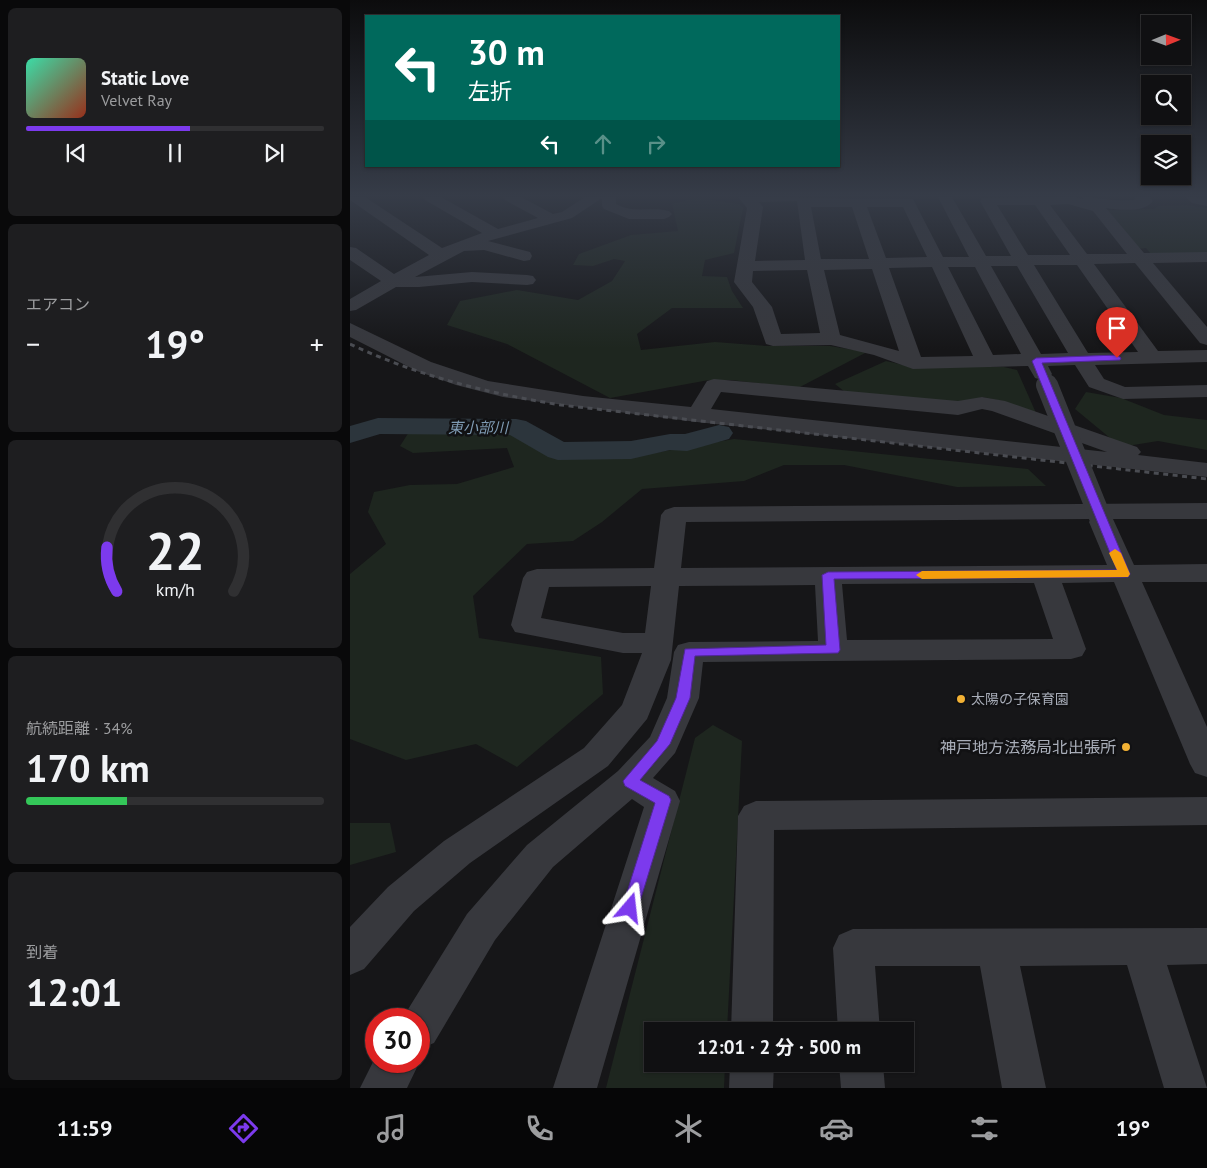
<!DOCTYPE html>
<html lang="ja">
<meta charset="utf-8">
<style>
body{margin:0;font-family:"PT Sans","Noto Sans JP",sans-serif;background:#1e1e20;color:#f1f3f6;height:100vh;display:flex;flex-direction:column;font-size:19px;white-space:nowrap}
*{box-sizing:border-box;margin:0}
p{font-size:16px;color:#9c9d9f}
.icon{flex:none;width:28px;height:28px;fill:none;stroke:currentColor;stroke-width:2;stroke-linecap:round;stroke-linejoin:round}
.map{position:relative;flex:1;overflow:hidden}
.sheet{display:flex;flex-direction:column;gap:8px;padding:8px;background:#09090a;width:350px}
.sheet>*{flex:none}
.guide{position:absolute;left:15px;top:15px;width:475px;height:152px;border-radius:0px;box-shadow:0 1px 4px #0004,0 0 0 1px #303032;background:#00695c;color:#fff;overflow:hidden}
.needle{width:32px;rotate:89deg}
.buttons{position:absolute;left:791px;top:15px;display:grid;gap:10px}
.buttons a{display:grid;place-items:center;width:50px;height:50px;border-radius:0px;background:#101012;box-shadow:0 1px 4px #0004,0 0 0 1px #303032;font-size:25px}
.speed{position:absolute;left:15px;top:1008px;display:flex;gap:10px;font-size:25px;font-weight:700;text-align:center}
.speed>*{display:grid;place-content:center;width:65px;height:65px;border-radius:50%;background:#101012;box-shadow:0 1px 4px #0004,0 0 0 1px #303032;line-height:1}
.speed .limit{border:8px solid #d22;background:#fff;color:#111}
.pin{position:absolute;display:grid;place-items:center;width:42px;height:42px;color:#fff;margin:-51px -21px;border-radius:50% 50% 50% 0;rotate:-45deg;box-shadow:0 0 5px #0007}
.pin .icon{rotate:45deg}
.me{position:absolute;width:55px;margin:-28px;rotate:17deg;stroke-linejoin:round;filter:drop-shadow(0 0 4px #0008)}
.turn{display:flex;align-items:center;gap:18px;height:105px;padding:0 20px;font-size:22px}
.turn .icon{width:65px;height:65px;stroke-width:2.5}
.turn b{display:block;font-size:35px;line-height:42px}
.lanes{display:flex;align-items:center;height:48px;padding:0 20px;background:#0003;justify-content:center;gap:25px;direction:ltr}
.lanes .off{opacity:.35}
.big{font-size:38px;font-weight:700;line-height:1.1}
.sheet .widget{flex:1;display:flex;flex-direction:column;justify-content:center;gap:8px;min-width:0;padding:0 18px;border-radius:8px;background:#1e1e20}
.sheet .dial{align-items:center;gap:0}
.dial svg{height:130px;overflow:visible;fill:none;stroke:#303032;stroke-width:7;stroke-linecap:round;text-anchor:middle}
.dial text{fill:#f1f3f6;stroke:none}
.song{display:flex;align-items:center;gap:15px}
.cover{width:60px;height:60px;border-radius:8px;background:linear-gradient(135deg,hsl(160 70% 55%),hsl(10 70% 35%))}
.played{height:5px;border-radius:2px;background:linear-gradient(90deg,#7c3aed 55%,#303032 55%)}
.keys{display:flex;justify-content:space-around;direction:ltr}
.heat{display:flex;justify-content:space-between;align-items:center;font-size:28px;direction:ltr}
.charge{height:8px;border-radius:4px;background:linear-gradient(90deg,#34c759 34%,#303032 0)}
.trip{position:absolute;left:294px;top:1022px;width:270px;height:50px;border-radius:0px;background:#101012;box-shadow:0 1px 4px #0004,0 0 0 1px #303032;font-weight:700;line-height:50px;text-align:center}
.dock{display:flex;height:80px;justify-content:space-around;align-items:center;background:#060607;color:#9c9d9f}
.dock .icon{width:35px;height:35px}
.dock .active{color:#7c3aed}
.dock b{font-size:22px;color:#f1f3f6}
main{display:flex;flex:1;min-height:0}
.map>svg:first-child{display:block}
.green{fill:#1e261f}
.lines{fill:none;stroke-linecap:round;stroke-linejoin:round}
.river{fill:#2c353c;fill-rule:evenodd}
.minor{fill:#37383d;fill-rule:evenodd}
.rail{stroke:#4a4c52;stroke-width:3;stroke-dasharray:5 4.5;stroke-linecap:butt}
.minor-bridge{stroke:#37383d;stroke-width:22}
.route{fill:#7c3aed;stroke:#51269a}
.slow{fill:#f59e0b}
.poi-dot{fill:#f2b134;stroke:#111113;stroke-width:2}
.labels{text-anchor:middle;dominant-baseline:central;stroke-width:5;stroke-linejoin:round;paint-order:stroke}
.poi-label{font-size:14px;fill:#a8adb8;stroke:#111113;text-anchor:start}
.water-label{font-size:15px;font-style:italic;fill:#7f9bb3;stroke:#111113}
.near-poi-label{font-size:16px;fill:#a8adb8;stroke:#111113;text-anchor:end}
</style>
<main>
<section class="sheet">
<div class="widget">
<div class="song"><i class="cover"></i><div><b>Static Love</b><p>Velvet Ray</p></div></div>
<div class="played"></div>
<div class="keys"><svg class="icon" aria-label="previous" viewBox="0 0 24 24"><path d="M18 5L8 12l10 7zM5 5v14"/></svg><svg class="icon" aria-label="pause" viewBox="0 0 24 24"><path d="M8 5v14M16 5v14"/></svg><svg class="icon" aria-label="next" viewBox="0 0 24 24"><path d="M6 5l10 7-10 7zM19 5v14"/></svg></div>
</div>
<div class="widget"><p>エアコン</p>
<div class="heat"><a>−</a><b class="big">19°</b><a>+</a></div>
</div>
<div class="widget dial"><svg viewBox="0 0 100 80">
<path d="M14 69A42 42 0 1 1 86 69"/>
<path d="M14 69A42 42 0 0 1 8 42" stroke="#7c3aed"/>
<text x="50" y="56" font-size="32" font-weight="700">22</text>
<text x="50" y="72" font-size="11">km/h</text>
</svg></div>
<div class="widget"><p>航続距離 · 34%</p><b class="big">170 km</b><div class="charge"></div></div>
<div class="widget"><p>到着</p><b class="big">12:01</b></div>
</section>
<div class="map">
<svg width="857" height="1088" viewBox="0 0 857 1088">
<rect width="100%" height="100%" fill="#161618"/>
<g class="green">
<polygon points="347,198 389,204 393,208 384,253 355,260 352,276 377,277 382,291 393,308 322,308 287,334 291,350 365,342 416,346 480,346 517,352 448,388 381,380 359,380 260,398 157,344 97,325 110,301 167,290 228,300 262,281 275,261 264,259 243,266 223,265 229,254 281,235 328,231 322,204"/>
<polygon points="837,205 857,208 857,255 802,255 796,248 788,249 757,210 804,209 808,206"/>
<polygon points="536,361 562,367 654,367 667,370 686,413 656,402 633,397 605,404 495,392 485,384"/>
<polygon points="736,392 771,398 814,415 857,420 857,450 808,441 771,447 725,409"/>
<polygon points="133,431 160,432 204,457 281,457 384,439 678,469 696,486 607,487 494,465 434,465 394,481 292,489 252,522 223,541 177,544 123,596 129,638 251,657 253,694 167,767 126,744 56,760 0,739 0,574 36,544 18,512 24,492 60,485 107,484 164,467 157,448 63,453 50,446 59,432"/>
<polygon points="363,725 392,741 377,1031 302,1031 302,1064 375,1064 374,1088 256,1088 345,738"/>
<polygon points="0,823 40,823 46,852 0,865"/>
</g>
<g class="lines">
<polygon class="river" points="28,418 166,419 176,421 214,442 281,441 320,434 335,434 369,425 379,427 383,433 379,439 337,451 320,450 281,459 208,460 198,457 160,435 30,434 0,443 0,426"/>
<g class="minor">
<path d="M 0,197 L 15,197 L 92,248 L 132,233 L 75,200 L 73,197 L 91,197 L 148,229 L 188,218 L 155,200 L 153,197 L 171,197 L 203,214 L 212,212 L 235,197 L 266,197 L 266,204 C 284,214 301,206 319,211 L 322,214 L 319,217 L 314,219 L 279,219 L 254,209 L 252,206 L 252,198 L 222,218 L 138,241 L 180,252 L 182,256 L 180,260 L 174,261 L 134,250 L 114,251 L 65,277 L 122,272 L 177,275 L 183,276 L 186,280 L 183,284 L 177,285 L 122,282 L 69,287 L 46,287 L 6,310 L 0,311 L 0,299 L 31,281 L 0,260 L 0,247 L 6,248 L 44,274 L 79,255 L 0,200 Z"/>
<path d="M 388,197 L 563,199 L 593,257 L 619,257 L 588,197 L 602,197 L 636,256 L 661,256 L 630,201 L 632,198 L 724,197 L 733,199 L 732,197 C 750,197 768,203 786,199 L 785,197 L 800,197 L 803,201 C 795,213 769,210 756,208 L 794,253 L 857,252 L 857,262 L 803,263 L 857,327 L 857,345 L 850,343 L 785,263 L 744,264 L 808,351 L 857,350 L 857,362 L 745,365 L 754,379 L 775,387 L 857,385 L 857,397 L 773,399 L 739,387 L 725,365 L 698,366 L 702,374 L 699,378 L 692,380 L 685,378 L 678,366 L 563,369 L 524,355 L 481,345 L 423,346 L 416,344 L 403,307 L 384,282 L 397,208 ZM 447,201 L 455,260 L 405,261 L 413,207 L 409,202 ZM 718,204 L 743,211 L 777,254 L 737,254 L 700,205 ZM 647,205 L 685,205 L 720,255 L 678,255 ZM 461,207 L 502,207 L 519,259 L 471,259 ZM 517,207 L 553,207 L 577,257 L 536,258 ZM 684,265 L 727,265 L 788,352 L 738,353 ZM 641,266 L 667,266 L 718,353 L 691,354 ZM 582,267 L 623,356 L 571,357 L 539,268 ZM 598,267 L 625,267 L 671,354 L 643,355 ZM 522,269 L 549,351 L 490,335 L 474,270 ZM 457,270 L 470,333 L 431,334 L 422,307 L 402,282 L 403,271 Z"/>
<polygon points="836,197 857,198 857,206 842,203"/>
<path d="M 0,323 L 81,362 L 138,381 L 233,396 L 341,407 L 357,381 L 364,379 L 608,401 L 632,397 L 655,401 L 787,447 L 791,452 L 788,455 L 857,463 L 857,477 L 347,422 L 153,397 L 106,385 L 67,371 L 0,337 ZM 371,392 L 608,415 L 632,409 L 642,411 L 757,452 L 361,409 Z"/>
<path d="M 857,503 L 857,519 L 763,519 L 784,565 L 857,564 L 857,582 L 792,582 L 857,727 L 857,777 L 845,773 L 840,764 L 764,582 L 712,583 L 736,649 L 732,656 L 721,659 L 353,662 L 349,698 L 329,744 L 325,753 L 303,778 L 325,791 L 330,801 L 247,1088 L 203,1088 L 294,807 L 282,799 L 203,867 L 145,940 L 84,1043 L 69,1049 L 69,1019 L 52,1019 L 117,914 L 177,845 L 268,771 L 300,737 L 317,698 L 324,652 L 328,645 L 339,642 L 468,641 L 465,585 L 329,586 L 321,660 L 297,719 L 258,766 L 120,863 L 64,911 L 14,969 L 0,975 L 0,927 L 38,887 L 94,841 L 234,748 L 272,705 L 292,653 L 273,653 L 165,632 L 161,625 L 173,578 L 177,572 L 187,569 L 304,568 L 311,515 L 315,510 L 324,507 ZM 741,519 L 739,522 L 757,565 L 331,568 L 336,522 ZM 684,583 L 703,639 L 497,640 L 492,584 ZM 301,586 L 295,633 L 273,633 L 191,618 L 199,587 Z"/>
<polygon points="857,797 857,825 424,830 423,1031 381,1031 388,816 394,806 406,801"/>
<polygon points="857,928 857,964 817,965 857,1088 814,1088 777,965 670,966 696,1088 652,1088 630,966 525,966 530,1031 488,1031 483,948 489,935 503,929"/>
<polygon points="26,1056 26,1061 69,1061 69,1059 70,1061 57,1088 10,1088"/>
<polygon points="380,1064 424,1064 423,1088 379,1088"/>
<polygon points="489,1064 533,1064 535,1088 491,1088"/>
</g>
<path class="rail" d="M 0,344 C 68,376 137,393 211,405 L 857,479"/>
<polyline class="minor-bridge" points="697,385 752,522"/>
</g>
<linearGradient id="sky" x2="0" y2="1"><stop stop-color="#0c0c0d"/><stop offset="0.56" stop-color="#363c48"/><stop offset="1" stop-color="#363c48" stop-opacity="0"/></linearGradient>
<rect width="857" height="349" fill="url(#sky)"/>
<polygon class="route" points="767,355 771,358 770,360 692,363 780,574 778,577 484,579 490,650 488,653 345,656 340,698 320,744 290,780 319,796 321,800 288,908 286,914 280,916 274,914 272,908 305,803 275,786 273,781 307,741 326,698 335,649 476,645 472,575 478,572 767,570 682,361 686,358"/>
<polygon class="slow" points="765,549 771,553 780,574 778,577 572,579 566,575 572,571 767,570 759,553"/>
<g class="poi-dot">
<circle cx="611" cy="699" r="5"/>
<circle cx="776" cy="747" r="5"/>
</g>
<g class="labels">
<g class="poi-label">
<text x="621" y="699">太陽の子保育園</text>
</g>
<g class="water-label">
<text x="128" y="427">東小部川</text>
</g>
<g class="near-poi-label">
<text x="766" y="747">神戸地方法務局北出張所</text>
</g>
</g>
</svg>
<div class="buttons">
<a><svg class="needle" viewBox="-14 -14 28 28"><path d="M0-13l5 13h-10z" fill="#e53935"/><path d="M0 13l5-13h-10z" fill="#9c9d9f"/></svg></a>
<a><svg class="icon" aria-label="search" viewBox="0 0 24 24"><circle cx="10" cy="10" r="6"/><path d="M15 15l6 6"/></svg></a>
<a><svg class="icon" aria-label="layers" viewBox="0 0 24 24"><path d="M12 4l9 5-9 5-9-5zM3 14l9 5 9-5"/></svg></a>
</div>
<div class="speed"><div class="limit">30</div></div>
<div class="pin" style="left:767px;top:358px;background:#d93025"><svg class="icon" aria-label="arrive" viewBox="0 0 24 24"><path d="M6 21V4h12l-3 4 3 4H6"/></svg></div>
<svg class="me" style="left:280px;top:908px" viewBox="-20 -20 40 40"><path d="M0-17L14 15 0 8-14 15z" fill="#7c3aed" stroke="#fff" stroke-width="4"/></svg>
<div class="trip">12:01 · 2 分 · 500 m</div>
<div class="guide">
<div class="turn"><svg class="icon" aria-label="left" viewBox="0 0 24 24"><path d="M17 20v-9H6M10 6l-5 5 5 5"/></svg><div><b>30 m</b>左折</div></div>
<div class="lanes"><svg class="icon" aria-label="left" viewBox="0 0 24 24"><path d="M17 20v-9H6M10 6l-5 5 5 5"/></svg><svg class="icon off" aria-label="ahead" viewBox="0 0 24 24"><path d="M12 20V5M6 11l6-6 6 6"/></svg><svg class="icon off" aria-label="right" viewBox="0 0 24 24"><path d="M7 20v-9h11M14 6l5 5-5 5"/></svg></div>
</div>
</div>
</main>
<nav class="dock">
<b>11:59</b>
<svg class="icon active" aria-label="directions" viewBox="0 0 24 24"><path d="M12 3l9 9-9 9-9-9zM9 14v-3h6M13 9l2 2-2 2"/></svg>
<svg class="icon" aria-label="music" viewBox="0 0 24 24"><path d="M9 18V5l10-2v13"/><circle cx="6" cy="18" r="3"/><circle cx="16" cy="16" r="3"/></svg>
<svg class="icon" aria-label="phone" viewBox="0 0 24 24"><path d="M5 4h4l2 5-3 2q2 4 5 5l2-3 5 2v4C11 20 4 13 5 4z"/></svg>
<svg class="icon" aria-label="climate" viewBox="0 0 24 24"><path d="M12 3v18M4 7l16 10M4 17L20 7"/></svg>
<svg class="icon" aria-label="car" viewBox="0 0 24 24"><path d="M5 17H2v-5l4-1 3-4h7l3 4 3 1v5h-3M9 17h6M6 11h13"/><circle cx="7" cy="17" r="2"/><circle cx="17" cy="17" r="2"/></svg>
<svg class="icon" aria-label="filters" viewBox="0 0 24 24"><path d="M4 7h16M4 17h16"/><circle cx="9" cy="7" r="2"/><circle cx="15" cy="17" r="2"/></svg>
<b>19°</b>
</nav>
